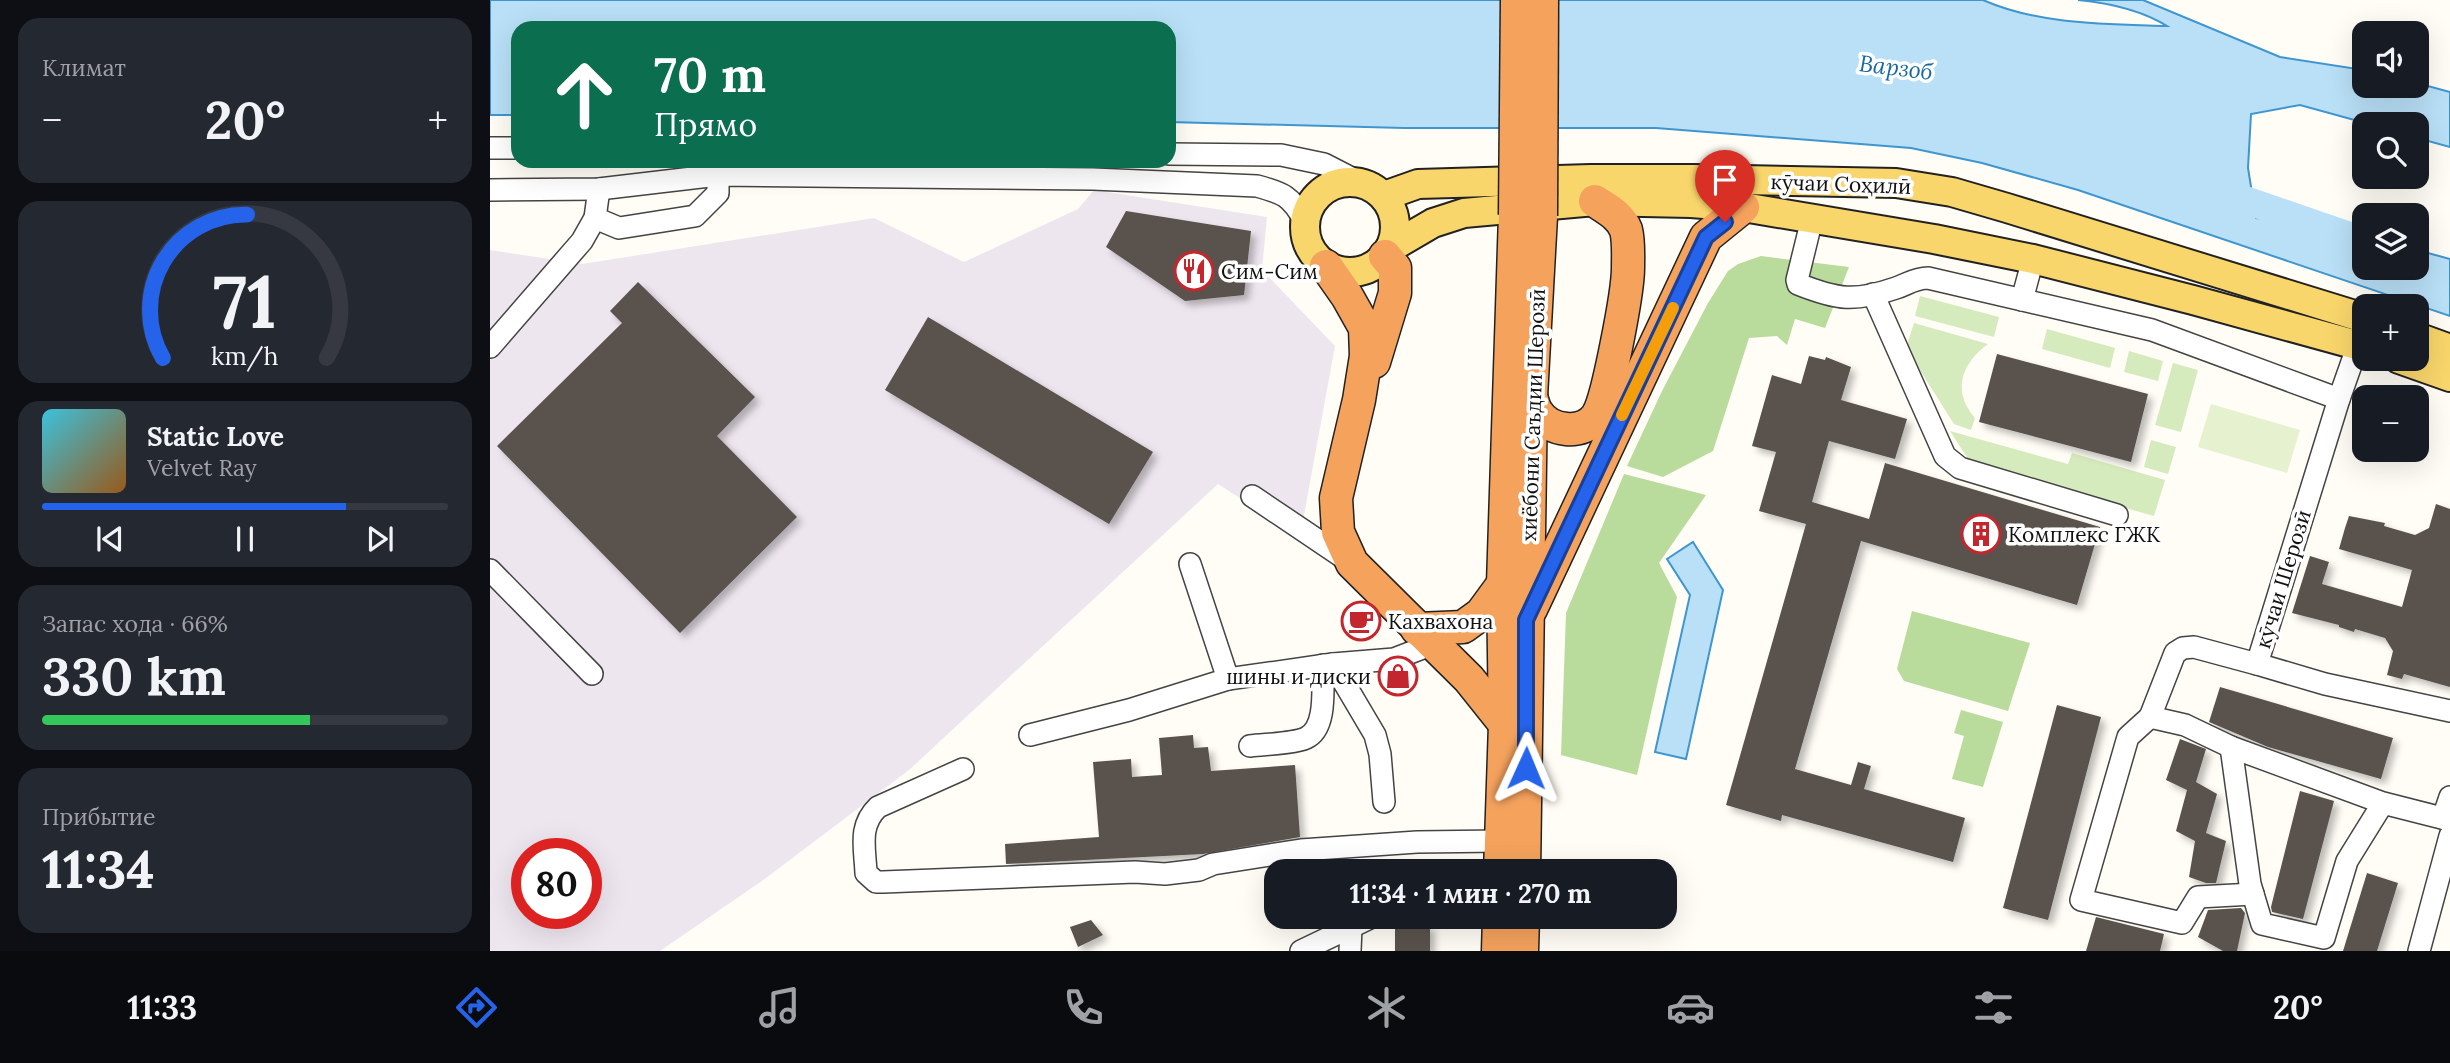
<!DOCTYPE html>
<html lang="ru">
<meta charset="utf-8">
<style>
body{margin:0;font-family:Lora,serif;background:#242831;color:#f1f3f6;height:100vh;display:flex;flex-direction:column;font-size:26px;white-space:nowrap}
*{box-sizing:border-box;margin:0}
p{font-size:23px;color:#9ea1a6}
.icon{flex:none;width:38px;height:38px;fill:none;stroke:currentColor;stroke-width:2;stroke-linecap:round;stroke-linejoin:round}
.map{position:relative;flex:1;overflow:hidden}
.panel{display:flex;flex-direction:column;gap:18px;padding:18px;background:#0d0f14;width:490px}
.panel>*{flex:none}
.guide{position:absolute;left:21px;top:21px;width:665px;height:147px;border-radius:21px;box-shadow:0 7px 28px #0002;background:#0b6e4f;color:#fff;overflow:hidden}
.controls{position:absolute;left:1862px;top:21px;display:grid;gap:14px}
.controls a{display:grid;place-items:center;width:77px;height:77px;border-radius:14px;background:#171b24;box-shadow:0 7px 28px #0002;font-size:35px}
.speed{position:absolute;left:21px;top:838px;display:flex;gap:14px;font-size:35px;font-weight:700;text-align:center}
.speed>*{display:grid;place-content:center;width:91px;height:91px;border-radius:50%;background:#171b24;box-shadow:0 7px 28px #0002;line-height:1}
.speed .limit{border:10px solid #d22;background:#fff;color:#111}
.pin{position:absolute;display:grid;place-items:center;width:60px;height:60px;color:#fff;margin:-72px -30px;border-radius:50% 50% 50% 0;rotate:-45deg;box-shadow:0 0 7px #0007}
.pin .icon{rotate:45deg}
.me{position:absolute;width:77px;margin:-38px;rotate:1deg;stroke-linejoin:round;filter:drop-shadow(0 0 5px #0008)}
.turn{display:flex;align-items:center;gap:24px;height:147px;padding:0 28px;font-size:32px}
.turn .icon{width:91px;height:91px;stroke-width:2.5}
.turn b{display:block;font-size:49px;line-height:60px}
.big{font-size:52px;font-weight:700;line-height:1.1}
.panel .tile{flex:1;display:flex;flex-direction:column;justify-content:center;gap:10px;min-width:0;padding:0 24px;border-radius:21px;background:#242831}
.panel .dial{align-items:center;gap:0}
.dial svg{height:182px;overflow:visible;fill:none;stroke:#363941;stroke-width:7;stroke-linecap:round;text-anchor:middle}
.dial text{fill:#f1f3f6;stroke:none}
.song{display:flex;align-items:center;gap:21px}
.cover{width:84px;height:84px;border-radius:10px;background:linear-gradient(135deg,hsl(190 70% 55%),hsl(30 70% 35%))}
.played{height:7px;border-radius:4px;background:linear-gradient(90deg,#2563eb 75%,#363941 75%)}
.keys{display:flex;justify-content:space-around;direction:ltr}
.heat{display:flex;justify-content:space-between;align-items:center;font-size:38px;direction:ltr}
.charge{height:10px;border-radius:5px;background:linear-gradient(90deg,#34c759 66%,#363941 0)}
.trip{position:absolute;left:774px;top:859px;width:413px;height:70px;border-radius:21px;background:#171b24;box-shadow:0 7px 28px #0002;font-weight:700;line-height:70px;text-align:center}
.menu{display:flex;height:112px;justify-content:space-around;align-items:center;background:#090b0e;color:#9ea1a6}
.menu .icon{width:49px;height:49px}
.menu .on{color:#2563eb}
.menu b{font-size:32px;color:#f1f3f6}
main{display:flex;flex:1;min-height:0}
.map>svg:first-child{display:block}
.industrial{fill:#eee6ef;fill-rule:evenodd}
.green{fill:#d5ebbd}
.forest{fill:#b9dc9c}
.pitch{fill:#e6f2cf}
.water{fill:#b9e0f7;stroke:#3f96cf;stroke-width:2}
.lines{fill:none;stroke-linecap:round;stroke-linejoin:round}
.river{stroke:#b9e0f7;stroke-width:28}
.building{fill:#5a524d;filter:url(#shadow)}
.minor-casing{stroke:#444;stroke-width:24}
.major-casing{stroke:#222;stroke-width:32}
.highway-casing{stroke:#222;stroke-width:35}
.minor{stroke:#fff;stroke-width:21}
.major{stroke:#f9d66b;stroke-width:28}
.highway{stroke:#f5a25d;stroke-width:32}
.highway-bridge-casing{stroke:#222;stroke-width:35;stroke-linecap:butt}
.highway-bridge{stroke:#f5a25d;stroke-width:32}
.route-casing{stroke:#184099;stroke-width:18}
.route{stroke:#2563eb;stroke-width:12}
.slow{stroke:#f59e0b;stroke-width:12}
.labels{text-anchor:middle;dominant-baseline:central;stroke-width:7;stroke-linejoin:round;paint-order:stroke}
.street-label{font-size:21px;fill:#111;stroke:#fff}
.poi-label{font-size:21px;fill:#111;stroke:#fff;text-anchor:start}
.water-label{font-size:23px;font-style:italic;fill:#1768a6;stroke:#fff}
</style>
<main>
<section class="panel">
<div class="tile"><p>Климат</p>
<div class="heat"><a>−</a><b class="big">20°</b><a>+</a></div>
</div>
<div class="tile dial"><svg viewBox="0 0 100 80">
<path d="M14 69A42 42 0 1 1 86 69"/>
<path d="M14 69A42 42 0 0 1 51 6" stroke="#2563eb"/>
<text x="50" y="56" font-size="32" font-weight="700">71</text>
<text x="50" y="72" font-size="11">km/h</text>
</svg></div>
<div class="tile">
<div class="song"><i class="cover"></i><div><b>Static Love</b><p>Velvet Ray</p></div></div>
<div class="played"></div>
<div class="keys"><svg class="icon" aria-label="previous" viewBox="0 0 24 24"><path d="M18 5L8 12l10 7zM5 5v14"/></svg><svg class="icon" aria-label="pause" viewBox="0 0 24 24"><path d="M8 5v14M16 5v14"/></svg><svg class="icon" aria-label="next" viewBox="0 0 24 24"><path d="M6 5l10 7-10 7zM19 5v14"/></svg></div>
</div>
<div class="tile"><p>Запас хода · 66%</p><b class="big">330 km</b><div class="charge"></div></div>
<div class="tile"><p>Прибытие</p><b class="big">11:34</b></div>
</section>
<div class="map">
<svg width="1960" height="951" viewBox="0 0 1960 951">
<defs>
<filter id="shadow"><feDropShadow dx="5" dy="5" stdDeviation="3.5" flood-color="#0004"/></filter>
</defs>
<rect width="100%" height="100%" fill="#fffdf5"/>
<path class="industrial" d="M 604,190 L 777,217 L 772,270 L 845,346 L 810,537 L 728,484 L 419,770 L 276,878 L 170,951 L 0,951 L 0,250 L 92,264 L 384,218 L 474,262 L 588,209 ZM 37,854 L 96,854 L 96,914 L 37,914 Z"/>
<g class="green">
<polygon points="1430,296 1509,317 1504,337 1425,316"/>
<path d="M 1424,323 L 1498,344 C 1472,363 1461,390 1485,418 L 1481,430 L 1464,424 L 1416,348 Z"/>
<polygon points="1557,329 1625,348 1620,368 1552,349"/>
<polygon points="1639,351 1673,361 1668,381 1634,372"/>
<polygon points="1683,363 1708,370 1691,432 1665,425"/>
<polygon points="1460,431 1578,464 1582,453 1675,480 1664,516 1482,465"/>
<polygon points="1661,440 1686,447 1678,474 1654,467"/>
</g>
<g class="forest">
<polygon points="1271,256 1359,267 1335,328 1305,319 1297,345 1287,336 1259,338 1223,451 1173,477 1137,466 1172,391 1218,303 1238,271 1248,264"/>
<polygon points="1134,474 1216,495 1169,563 1187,597 1147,775 1071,755 1076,613"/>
<polygon points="1422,611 1540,643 1518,711 1414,681 1407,669"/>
<polygon points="1471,710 1513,722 1493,787 1462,779 1474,736 1464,733"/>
</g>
<polygon class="pitch" points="1721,404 1810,430 1797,473 1708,447"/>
<g class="water">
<path d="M 0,0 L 1493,0 C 1550,25 1616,24 1677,26 C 1651,10 1619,3 1588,0 L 1653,0 L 1790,57 L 1874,70 L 1874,86 L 1927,86 L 1927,83 L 1960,92 L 1960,147 L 1927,138 L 1927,124 L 1879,124 L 1810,105 L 1761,114 L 1758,168 L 1766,218 L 1803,221 L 1874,235 L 1874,268 L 1927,268 L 1927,250 L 1960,259 L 1960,316 L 1588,190 L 1492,163 L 1421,148 L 1166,128 L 914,128 L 679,122 L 679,28 L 28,28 L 28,115 L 0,115 Z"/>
<polygon points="1203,542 1233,590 1196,759 1165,752 1200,595 1177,559"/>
</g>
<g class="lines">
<polyline class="river" points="1729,191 1874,241"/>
</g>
<g class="building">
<polygon points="636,211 761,231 754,295 695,301 616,247"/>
<polygon points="148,282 265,397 227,436 307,517 190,633 7,446 132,323 120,311"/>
<polygon points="438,317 663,452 619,524 395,390"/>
<polygon points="1507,354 1658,394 1641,462 1489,422"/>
<polygon points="1319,356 1335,360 1336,357 1361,367 1351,400 1417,419 1405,459 1339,441 1322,502 1379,519 1395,463 1610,527 1587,605 1371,541 1305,769 1361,785 1368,762 1381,766 1374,789 1475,818 1463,862 1292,815 1291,821 1236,805 1316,524 1269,511 1286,452 1262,446 1282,375 1311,384"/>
<polygon points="1946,504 1960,509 1960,687 1914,674 1912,679 1897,675 1903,651 1895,638 1865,629 1864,632 1849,627 1849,625 1802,613 1820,556 1839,562 1832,584 1912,607 1922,570 1849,549 1855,528 1859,516 1895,523 1894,526 1925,535 1939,528"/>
<polygon points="1730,687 1903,738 1891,779 1778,747 1719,722"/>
<polygon points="1567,705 1611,717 1558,920 1513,908"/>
<polygon points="703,735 704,748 718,747 721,771 805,765 810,837 713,854 516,864 515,844 609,837 603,762 641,759 642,777 672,775 669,738"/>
<polygon points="1690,739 1716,749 1706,782 1727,794 1716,833 1736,841 1726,883 1716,883 1699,877 1705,841 1686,831 1697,790 1676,780"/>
<polygon points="1810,791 1844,801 1813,919 1782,912 1781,907"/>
<polygon points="1877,873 1908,883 1887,951 1853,951"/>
<polygon points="1751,908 1755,913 1747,951 1733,951 1708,937 1718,910"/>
<polygon points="1606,917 1674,934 1670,951 1596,951"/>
<polygon points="601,920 613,935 588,947 580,927"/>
<polygon points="905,924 940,925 940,951 905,951"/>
</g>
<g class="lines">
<defs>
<g id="minor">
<polyline points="0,148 28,148"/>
<polyline points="679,154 791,155 834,164 869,182"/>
<path d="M 0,190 L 109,189 L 228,175 L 603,179 L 767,186 C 793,193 801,196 814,220"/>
<polyline points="105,218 129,228 205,216 228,193 228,175"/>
<path d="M 1322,219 L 1307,280 L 1308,284 C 1348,300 1365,302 1406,288 C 1418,284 1425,278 1438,278 L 1662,330 L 1849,399"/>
<polyline points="1383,294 1455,456 1470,468 1627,515"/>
<polyline points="1532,300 1543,259"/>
<polyline points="0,347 92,241 105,218 109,189"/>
<polyline points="762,496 860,562"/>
<polyline points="700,564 738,679"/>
<polyline points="0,570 102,674"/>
<polyline points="843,664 885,735 890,754 894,802"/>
<polyline points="1767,664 1835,684 1960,711"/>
<polyline points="1660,717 1638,737 1591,900 1692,923 1708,897 1763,894"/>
<polyline points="540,735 639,710 738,679 843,664 904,659 943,644"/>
<path d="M 760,746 C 774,744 803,744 816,738 C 838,728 832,685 833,665"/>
<polyline points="1741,747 1695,725 1660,717 1685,653 1693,648 1704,647 1767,664 1849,399 1868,345"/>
<path d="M 473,769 L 388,807 C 368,826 375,848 376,873 L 386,882 L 393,882 L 645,872 L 675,874 L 709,870 L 723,864 L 811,850 L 927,842 L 1011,841"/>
<polyline points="1893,803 1857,861 1834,938 1772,924 1760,884 1741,747 1893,803 1960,820"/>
<polyline points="1953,818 1960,797"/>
<polyline points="811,951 882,917"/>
<polyline points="860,951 861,927"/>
<polyline points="1929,951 1960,836"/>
</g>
<g id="major">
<circle cx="860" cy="227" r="45"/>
<polyline points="894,196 928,184 1101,179 1204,179 1406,183 1462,192 1517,208 1874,318"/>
<polyline points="900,248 943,223 974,213 1105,201 1201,203 1253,207 1444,239 1543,259 1703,300 1874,347"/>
<polyline points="1927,337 1960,349"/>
<polyline points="1909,359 1960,377"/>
</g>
<g id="highway">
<polyline points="836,266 857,296 875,328 876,356 869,400 846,498 848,532 862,563 979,679 1015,724"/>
<polyline points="884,362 905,293 905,268 895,256"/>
<path d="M 1041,397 C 1043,402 1044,408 1047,412 C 1059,432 1093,436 1107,416 C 1118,399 1138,291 1138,268 C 1138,257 1139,241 1136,230 C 1131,216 1117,209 1105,201"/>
<polyline points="1041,609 1216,237 1253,207"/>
<polyline points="927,629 973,627 991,614 1013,584"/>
<polyline points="1010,872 1015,724 1013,584 1025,215"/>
<polyline points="1034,872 1041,397 1051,216"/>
<polyline points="1008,951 1009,917"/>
<polyline points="1032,951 1033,917"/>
</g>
</defs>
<use href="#minor" class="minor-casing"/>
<use href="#major" class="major-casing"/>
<use href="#highway" class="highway-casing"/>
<use href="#minor" class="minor"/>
<use href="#major" class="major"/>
<use href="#highway" class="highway"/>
<defs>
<g id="highway-bridge">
<polyline points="1025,215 1027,0"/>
<polyline points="1051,216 1052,0"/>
</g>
</defs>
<use href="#highway-bridge" class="highway-bridge-casing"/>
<use href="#highway-bridge" class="highway-bridge"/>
</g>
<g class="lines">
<defs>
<polyline id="route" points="1036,768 1036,620 1216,237 1235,222"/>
</defs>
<use href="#route" class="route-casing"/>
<use href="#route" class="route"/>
<polyline class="slow" points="1132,415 1183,308"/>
</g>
<defs>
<symbol id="restaurant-ring" viewBox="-11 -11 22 22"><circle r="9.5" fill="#fff" stroke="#c4262e" stroke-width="1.5"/><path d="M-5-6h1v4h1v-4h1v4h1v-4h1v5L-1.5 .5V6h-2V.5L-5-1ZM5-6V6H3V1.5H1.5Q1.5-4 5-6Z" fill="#c4262e"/></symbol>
<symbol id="building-ring" viewBox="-11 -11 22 22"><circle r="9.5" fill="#fff" stroke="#c4262e" stroke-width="1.5"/><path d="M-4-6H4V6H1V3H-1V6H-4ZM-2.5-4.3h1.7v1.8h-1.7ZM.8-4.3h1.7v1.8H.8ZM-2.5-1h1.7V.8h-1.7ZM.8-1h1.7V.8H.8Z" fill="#c4262e"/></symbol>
<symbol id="cafe-ring" viewBox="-11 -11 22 22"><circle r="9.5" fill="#fff" stroke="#c4262e" stroke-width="1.5"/><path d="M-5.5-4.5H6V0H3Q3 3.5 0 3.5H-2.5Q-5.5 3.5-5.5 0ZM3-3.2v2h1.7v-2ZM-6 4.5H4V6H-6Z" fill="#c4262e"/></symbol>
<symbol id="shop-ring" viewBox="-11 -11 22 22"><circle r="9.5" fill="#fff" stroke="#c4262e" stroke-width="1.5"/><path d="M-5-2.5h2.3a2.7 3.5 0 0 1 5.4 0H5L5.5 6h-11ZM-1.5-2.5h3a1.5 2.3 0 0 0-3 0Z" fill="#c4262e"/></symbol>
</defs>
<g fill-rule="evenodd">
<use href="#restaurant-ring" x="682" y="249" width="44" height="44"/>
<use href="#building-ring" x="1469" y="512" width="44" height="44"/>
<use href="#cafe-ring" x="849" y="599" width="44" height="44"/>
<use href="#shop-ring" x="886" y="654" width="44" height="44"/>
</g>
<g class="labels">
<g class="street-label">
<text transform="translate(1351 184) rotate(2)">кӯчаи Соҳилӣ</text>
<text transform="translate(1043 415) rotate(-88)">хиёбони Саъдии Шерозӣ</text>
<text transform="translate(1793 579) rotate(-73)">кӯчаи Шерозӣ</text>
</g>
<g class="poi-label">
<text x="731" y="271">Сим-Сим</text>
<text x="1518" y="534">Комплекс ГЖК</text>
<text x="898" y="621">Кахвахона</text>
<text x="881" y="676" text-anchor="end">шины и диски</text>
</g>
<g class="water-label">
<text transform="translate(1406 67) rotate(7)">Варзоб</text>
</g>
</g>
</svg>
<div class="controls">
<a><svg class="icon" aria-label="sound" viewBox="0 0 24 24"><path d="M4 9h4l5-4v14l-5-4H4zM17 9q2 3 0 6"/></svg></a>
<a><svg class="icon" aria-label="search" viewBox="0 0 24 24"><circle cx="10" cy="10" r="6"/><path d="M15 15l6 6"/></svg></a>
<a><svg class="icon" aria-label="layers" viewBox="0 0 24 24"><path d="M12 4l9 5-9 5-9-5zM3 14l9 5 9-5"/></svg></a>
<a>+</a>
<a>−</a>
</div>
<div class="speed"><div class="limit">80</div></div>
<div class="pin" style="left:1235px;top:222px;background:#d93025"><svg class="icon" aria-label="arrive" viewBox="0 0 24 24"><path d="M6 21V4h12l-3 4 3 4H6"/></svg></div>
<svg class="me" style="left:1036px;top:768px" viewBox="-20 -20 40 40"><path d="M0-17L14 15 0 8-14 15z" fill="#2563eb" stroke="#fff" stroke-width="4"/></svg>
<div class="trip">11:34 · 1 мин · 270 m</div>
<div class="guide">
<div class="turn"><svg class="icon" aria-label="ahead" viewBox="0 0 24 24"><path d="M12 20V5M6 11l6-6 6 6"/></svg><div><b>70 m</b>Прямо</div></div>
</div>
</div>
</main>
<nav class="menu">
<b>11:33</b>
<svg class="icon on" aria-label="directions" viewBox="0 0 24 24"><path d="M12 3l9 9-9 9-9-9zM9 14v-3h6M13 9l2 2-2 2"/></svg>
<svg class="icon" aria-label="music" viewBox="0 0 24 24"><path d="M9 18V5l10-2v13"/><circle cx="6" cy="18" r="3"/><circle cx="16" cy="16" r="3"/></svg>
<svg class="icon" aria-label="phone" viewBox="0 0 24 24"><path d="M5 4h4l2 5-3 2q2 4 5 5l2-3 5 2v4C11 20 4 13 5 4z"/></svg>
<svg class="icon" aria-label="climate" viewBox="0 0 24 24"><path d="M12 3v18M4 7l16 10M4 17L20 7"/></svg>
<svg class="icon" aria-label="car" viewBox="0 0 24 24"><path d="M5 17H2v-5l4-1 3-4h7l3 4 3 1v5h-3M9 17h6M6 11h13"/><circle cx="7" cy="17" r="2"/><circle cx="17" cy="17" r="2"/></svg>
<svg class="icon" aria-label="filters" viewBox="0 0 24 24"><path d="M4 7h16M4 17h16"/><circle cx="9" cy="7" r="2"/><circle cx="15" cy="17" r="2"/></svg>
<b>20°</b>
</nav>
